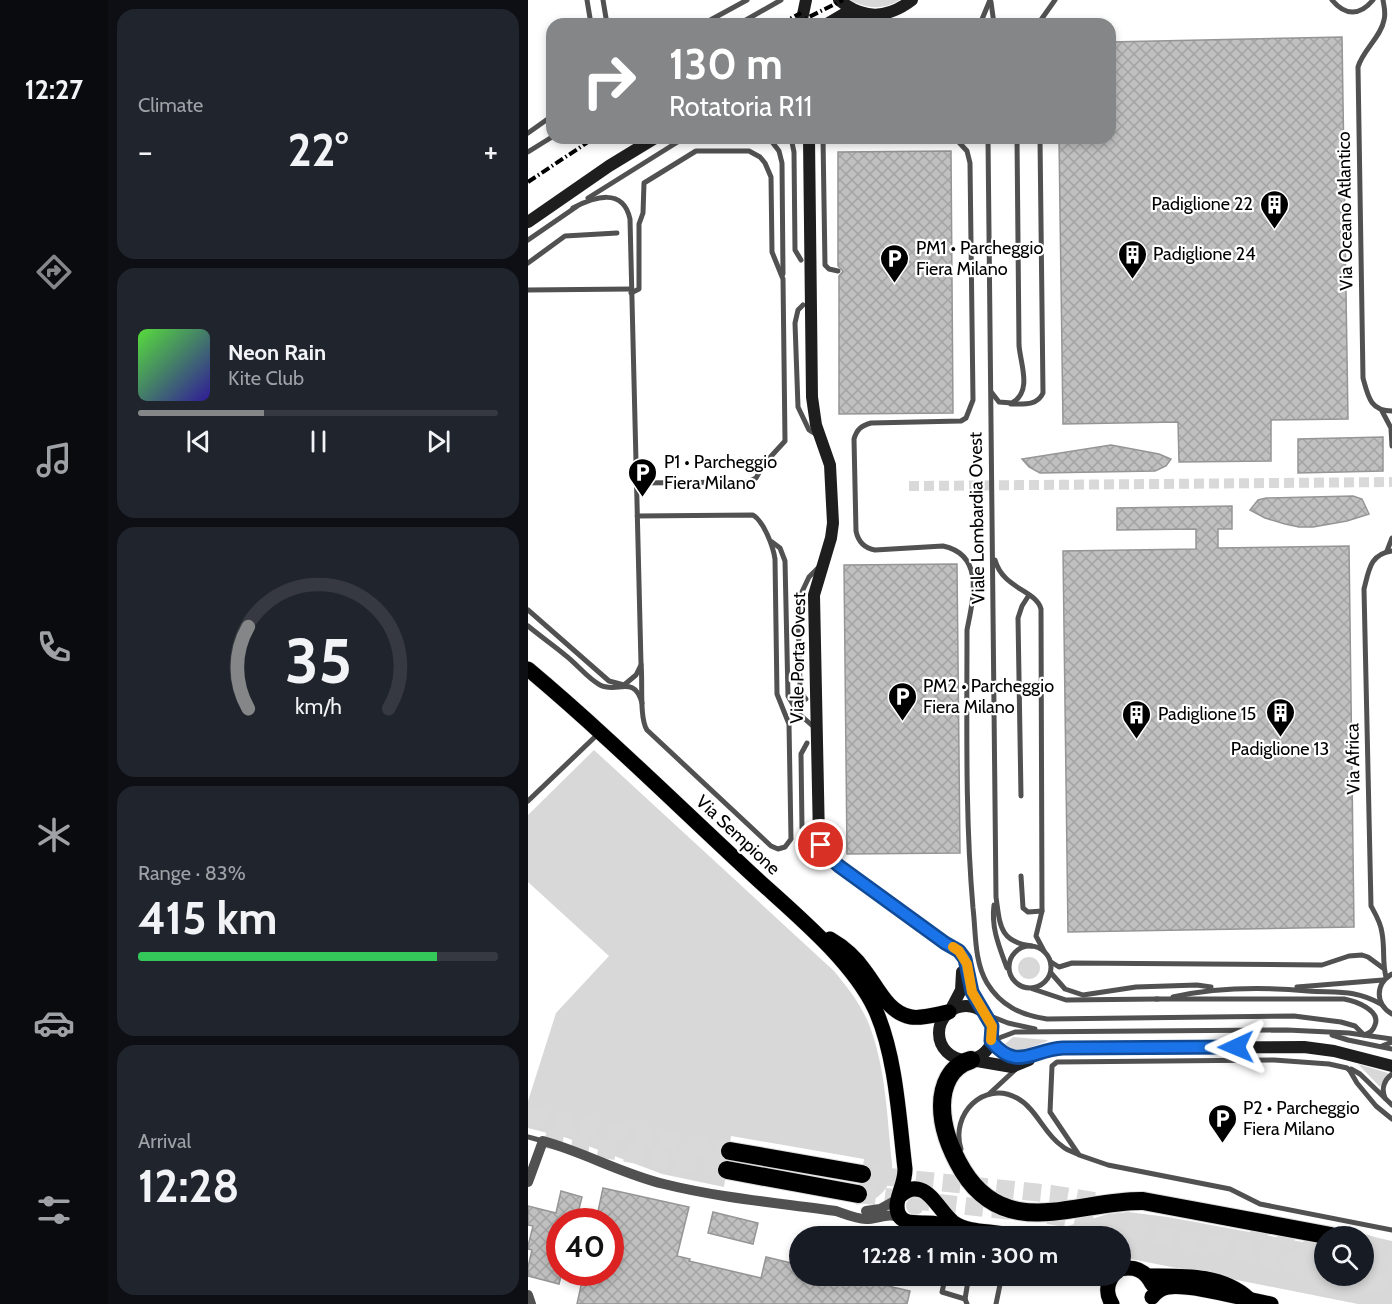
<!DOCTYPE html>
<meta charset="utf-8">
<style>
body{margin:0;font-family:Cabin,sans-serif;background:#20242c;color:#f1f3f6;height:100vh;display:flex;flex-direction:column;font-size:22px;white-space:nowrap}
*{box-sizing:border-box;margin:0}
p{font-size:20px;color:#9ea1a6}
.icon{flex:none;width:33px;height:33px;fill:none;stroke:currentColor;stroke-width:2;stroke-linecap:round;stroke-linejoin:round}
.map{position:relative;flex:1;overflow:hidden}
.panel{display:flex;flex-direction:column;gap:9px;padding:9px;background:#0d0f14;width:420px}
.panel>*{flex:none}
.hud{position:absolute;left:18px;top:18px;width:570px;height:126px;border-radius:18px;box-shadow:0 3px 9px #0003;background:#858687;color:#fff;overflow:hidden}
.tools{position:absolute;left:786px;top:1226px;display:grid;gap:12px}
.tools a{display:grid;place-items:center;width:60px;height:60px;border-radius:50%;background:#171b24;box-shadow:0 3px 9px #0003;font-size:30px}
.speed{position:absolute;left:18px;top:1208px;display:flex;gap:12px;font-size:30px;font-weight:700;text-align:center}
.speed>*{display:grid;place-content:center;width:78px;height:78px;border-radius:50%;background:#171b24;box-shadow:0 3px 9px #0003;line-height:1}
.speed .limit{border:9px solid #d22;background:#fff;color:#111}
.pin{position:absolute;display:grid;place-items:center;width:51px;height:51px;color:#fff;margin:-26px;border:3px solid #fff;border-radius:50%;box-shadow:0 2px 6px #0007}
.me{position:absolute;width:66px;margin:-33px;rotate:269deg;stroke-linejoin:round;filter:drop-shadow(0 0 4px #0008)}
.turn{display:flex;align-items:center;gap:21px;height:126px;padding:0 24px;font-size:27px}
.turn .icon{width:78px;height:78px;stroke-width:2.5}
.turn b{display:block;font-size:42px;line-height:51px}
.big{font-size:45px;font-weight:700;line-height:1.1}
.panel .card{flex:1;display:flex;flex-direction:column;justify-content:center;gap:9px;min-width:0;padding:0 21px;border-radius:18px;background:#20242c}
.panel .dial{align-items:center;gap:0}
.dial svg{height:156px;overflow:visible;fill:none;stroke:#363941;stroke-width:7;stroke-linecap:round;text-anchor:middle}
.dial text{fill:#f1f3f6;stroke:none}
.song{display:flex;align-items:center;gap:18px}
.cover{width:72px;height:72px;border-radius:9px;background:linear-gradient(135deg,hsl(110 70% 55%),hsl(250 70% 35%))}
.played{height:6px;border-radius:3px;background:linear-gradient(90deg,#858687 35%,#363941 35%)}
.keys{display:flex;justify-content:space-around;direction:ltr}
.heat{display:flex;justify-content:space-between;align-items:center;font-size:33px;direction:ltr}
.charge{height:9px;border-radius:4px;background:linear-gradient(90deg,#34c759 83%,#363941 0)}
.trip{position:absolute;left:261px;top:1226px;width:342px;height:60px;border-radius:30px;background:#171b24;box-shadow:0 3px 9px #0003;font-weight:700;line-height:60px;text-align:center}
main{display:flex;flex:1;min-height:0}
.tab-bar{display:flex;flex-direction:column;width:108px;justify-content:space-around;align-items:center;background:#090b0e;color:#9ea1a6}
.tab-bar .icon{width:42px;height:42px}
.tab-bar .selected{color:#858687}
.tab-bar b{font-size:27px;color:#f1f3f6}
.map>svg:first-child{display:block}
.grass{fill:#d8d8d8}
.building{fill:url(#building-cross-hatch);stroke:#959595;stroke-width:1.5}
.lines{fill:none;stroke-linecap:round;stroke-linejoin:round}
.street-tunnel{stroke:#d9d9d9;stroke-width:10;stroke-dasharray:10 5;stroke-linecap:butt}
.highway-tunnel{stroke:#d9d9d9;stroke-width:18;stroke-dasharray:18 9;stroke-linecap:butt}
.primary-casing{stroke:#dbdbdb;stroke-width:16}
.highway-casing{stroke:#dbdbdb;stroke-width:20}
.lane{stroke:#515151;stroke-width:5}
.street{stroke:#515151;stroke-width:10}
.secondary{stroke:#1e1e1e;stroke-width:12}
.primary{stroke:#000;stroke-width:15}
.highway{stroke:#000;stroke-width:18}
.rail{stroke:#000;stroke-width:4;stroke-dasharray:9 3 1.5 3;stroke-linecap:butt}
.route-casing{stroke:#114b97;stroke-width:15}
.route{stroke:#1a73e8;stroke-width:10}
.slow{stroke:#f59e0b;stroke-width:10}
.labels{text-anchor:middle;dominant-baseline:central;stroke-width:4.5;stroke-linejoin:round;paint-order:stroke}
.poi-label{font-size:18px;fill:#000;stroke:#fff;text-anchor:start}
.street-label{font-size:18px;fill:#000;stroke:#fff}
</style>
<main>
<nav class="tab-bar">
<b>12:27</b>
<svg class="icon selected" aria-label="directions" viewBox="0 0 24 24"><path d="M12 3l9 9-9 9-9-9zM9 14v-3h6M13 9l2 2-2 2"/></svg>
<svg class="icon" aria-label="music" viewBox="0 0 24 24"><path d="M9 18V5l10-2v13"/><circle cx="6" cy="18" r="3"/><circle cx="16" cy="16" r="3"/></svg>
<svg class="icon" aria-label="phone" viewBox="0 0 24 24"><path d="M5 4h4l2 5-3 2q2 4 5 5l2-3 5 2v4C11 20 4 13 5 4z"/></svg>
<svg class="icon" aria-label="climate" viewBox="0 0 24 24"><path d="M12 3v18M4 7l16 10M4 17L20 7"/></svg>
<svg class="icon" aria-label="car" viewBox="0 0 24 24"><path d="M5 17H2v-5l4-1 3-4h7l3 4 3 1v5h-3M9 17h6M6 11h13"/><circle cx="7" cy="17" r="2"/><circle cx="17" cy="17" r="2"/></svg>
<svg class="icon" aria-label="filters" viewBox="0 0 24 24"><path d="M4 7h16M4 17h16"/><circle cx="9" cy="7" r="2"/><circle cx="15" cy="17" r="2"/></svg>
</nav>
<section class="panel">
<div class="card"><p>Climate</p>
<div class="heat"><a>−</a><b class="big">22°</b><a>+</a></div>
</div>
<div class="card">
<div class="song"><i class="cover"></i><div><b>Neon Rain</b><p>Kite Club</p></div></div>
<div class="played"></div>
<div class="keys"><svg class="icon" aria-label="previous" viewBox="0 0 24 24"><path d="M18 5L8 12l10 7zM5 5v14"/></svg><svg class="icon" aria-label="pause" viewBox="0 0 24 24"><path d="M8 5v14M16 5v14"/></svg><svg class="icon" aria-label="next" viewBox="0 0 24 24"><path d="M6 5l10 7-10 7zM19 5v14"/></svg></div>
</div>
<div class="card dial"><svg viewBox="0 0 100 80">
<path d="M14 69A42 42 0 1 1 86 69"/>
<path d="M14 69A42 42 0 0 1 14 27" stroke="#858687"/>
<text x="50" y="56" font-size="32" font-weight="700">35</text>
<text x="50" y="72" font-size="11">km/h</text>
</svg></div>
<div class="card"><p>Range · 83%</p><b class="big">415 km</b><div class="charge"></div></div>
<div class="card"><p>Arrival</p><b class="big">12:28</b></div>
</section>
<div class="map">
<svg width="864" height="1304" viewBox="0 0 864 1304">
<defs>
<pattern id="building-cross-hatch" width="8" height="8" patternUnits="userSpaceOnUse" patternTransform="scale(1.5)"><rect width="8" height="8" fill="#c0c0c0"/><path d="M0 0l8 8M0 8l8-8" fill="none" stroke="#a3a3a3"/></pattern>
</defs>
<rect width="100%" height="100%" fill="#fff"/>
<g class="grass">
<path d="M 322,0 L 372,0 C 355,10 338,9 322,0 Z"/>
<path d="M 66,750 L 306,971 C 319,987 332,1003 340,1022 C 358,1066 359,1117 364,1164 C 365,1188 351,1201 328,1205 L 336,1159 L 203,1136 L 196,1187 L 134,1174 L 39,1138 L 0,1128 L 0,1101 L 28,1013 L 81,956 L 0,882 L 0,815 Z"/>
<circle cx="501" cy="968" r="11"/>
<polygon points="485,1037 519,1040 520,1041 488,1053 482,1050 477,1044"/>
<polygon points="830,1064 860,1073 852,1087"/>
<circle cx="387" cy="1206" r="9"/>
<polygon points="600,1212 640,1217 796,1246 796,1275 836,1275 836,1236 832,1236 833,1234 864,1241 864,1304 830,1304 593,1257 592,1236 518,1236 513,1234 580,1214"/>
</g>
<g class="building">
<polygon points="814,37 820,419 743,420 743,461 651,462 650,422 535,424 531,138 582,138 582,42"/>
<polygon points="423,151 425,413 311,414 311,276 315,271 310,266 310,152"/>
<polygon points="855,437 855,471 770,473 770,439"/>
<polygon points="583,445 631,454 643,459 638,466 627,471 512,473 501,467 494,459"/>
<polygon points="825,496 834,499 841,514 819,521 785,527 771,527 757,524 737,518 722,510 730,500 738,498"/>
<polygon points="704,506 704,529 690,529 690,548 821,546 826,927 540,932 535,551 668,549 668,529 589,530 589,508"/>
<polygon points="429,564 432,853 319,854 316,565"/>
<polygon points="75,1188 161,1207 149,1256 162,1259 161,1261 233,1278 238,1257 272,1265 272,1275 313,1275 382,1291 379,1304 49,1304 56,1272 82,1272 82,1221 68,1221"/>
<polygon points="33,1191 54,1197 48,1221 32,1221 32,1272 34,1272 31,1284 0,1276 0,1267 4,1250 0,1249 0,1246 5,1226 0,1225 0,1206 28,1213"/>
<polygon points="185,1212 230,1223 225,1244 180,1233"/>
</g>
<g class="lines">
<polyline class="street-tunnel" points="381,486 864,482"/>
<g class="highway-tunnel">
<polyline points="0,1116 202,1151"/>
<polyline points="17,1139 199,1170"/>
<polyline points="334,1174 524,1194 577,1203"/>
<polyline points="330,1194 483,1211"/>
<polyline points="520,1215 714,1250 796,1271"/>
<polyline points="723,1228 796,1248"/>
<polyline points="836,1243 864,1253"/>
<polyline points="836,1258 864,1265"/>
<polyline points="814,1275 864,1287"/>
</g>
<defs>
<g id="primary">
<path d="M 0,669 C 74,731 144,800 215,866 C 257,906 322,956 347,1009 C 368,1055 371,1119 377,1169 C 377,1184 369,1195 369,1206 C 369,1230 396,1220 410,1224 C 419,1227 427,1233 436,1236"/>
<path d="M 302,939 C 316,947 328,958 337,971 C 350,988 360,1013 383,1017 C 395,1019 409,1014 421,1012"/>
<path d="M 372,1196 C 378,1190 385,1187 393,1190 C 405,1194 415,1215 426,1223 C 443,1234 466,1230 485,1236"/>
<path d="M 592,1269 C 607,1266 617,1270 624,1284"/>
<path d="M 620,1276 C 655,1276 694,1274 721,1299"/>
<path d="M 624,1297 C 628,1292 633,1288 640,1287 C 665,1284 716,1299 743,1304"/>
<path d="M 584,1304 C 578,1294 578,1285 585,1275"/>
</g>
<g id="highway">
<path d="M 443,1060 C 422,1066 414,1086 414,1106 C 414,1129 423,1151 435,1171 C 479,1242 549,1200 615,1201 L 803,1236"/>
<polyline points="202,1151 334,1174"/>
<polyline points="199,1170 330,1194"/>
</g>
</defs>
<use href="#primary" class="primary-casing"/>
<use href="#highway" class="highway-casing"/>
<g class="lane">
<polyline points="59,0 63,24"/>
<polyline points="75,0 79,24"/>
<path d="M 804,0 C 817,16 832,16 845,0"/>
<path d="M 855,0 C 856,6 858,13 856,20 C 853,37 835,50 830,67 L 835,378 C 840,396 842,411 864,411"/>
<polyline points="463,2 466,24"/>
<polyline points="175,24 219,0"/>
<polyline points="211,24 253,0"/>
<polyline points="452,24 462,0"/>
<polyline points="510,24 527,0"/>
<polyline points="0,133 24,116"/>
<polyline points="241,138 251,151 254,163 255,274"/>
<polyline points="263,138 266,152 267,250 273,260"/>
<polyline points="295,138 297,265 301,269 310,271"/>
<path d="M 427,138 L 439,151 L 442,163 L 445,400 L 438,418 L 433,421 L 343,423 C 333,426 329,429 326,439 L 328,531 C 330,541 336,548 347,550 L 415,546 C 457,555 445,599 439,630 C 439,723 437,816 445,908 C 448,933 446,961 459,983 C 473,1006 493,1015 519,1019 L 766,1016 L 813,1022 L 827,1026 L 836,1035 C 842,1033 845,1031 847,1025 C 853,1010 827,1001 816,999 L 628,999"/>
<path d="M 460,138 L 468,897 C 472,925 471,942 504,946"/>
<polyline points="0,152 24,137"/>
<polyline points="60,198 156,138"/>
<path d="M 45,208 C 66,197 95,187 102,219 L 113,664 C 115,680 111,718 119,730 L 243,846 L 250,849 L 257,847 L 263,839 L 261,724 L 249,694 L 247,559 C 245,546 236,522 225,515 L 109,516"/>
<polyline points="0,240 48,207"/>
<polyline points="0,263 37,236 89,233"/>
<polyline points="0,290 103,289"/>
<polyline points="103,293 111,289 111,224 115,213 116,183 168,151 221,151 232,157 237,163 243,177 244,252 255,279 257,441 236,464 228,478 220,482 108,483"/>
<polyline points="275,305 270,310 267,323 270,407 281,430 289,435"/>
<path d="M 464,393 L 471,402 L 484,403 C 505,391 492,363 491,345 L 489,138"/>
<path d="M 483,404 C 496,404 509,406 515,393 L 512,138"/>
<polyline points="854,411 863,428 864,446"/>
<polyline points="244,542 252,548 257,561 260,696 270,713 287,728"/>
<polyline points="859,551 864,538"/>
<path d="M 467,560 C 475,589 508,590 513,609 L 514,911 L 508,936 L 516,951"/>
<polyline points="0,610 81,681 96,685 108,675 113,665"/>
<path d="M 0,626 C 12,636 25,645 37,655 C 49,664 59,678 72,685 C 89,694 106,674 114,703"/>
<polyline points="278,699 273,693 272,685 270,607 272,596 281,577 292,566"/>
<polyline points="279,743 273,754 274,828 284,846 294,855"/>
<polyline points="493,796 490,618 494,606 501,595"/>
<polyline points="0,801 71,733"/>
<polyline points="493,876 495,908 500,912 514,911"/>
<path d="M 466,905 C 463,928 471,946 479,968"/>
<circle cx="502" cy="967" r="21"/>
<polyline points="523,962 531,967 544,963 794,965 821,956 834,955 840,957 855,968"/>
<polyline points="523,973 537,989 555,995 608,987 669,985 683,987"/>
<path d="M 864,974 C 847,984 847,1004 864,1014"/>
<path d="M 858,977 C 854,962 857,948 854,933 C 853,923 848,915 843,906 L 836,589 C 841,570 842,554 864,551"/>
<polyline points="769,987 855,980"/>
<polyline points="505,989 538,1000 630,999"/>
<path d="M 645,997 C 690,987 735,987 780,991 C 809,993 826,989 853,1004"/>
<polyline points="457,1014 480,1023 507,1029"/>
<polyline points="804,1035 820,1040 864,1049"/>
<polyline points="463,1041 487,1032 759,1030 821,1033 864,1039"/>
<polyline points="854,1046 864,1042"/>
<polyline points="823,1069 832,1074 864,1105"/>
<polyline points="461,1094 487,1070"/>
<path d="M 857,1098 C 853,1089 856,1080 864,1074"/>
<polyline points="864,1119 848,1106 829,1083 822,1071 819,1068 801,1064 746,1060 529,1062 524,1066 522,1112 551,1155 580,1165 702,1189 732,1204 864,1230"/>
<polyline points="0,1137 15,1141"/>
<path d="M 433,1149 C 422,1114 456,1080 489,1098 C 509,1109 516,1134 534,1146 C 538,1150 545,1152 550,1154"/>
<polyline points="375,1236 377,1228"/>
<polyline points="418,1275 414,1292 437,1299 439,1304"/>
<polyline points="437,1299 441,1275"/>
<polyline points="468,1304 474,1275"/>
</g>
<g class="street">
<path d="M 0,1182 L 15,1141 C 56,1152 94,1174 136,1184 C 192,1198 251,1203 308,1211 C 317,1214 328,1219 338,1219 C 350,1219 361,1212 373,1218"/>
<polyline points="338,1211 352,1209 370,1199"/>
<polyline points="0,1295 3,1304"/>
</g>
<g class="secondary">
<path d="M 311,0 C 336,20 359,19 384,0"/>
<polyline points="273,24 278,0"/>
<polyline points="299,24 316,14 331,12 345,24"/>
<path d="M 281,138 L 284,397 L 288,425 L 302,465 L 305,523 L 303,538 L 286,595 L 291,839 L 296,851 L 311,866 L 417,943 C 445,959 435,962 443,989 C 446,998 452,1006 457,1014"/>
<polyline points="0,222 81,166 127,138"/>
<circle cx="438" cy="1033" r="27"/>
<polyline points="422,1011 433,990 434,972"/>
<polyline points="463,1041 473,1052 488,1058 535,1048 776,1047 806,1051 864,1066"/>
<polyline points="443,1060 484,1067 501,1060"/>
</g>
<use href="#primary" class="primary"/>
<use href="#highway" class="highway"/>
<g class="rail">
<polyline points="252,24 273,13"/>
<polyline points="267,24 315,0"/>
<polyline points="0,182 66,138"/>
</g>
</g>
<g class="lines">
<defs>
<path id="route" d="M 293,845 L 302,858 L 311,866 L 417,943 L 431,951 L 437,959 L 444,992 L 464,1026 L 463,1041 C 489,1072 503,1050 535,1048 L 708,1047"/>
</defs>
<use href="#route" class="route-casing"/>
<use href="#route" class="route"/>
<polyline class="slow" points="425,947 431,951 439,964 444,992 464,1026 463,1040"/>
</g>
<defs>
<symbol id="building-pin" viewBox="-11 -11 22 30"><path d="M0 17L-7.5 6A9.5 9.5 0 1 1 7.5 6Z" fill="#000" stroke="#fff"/><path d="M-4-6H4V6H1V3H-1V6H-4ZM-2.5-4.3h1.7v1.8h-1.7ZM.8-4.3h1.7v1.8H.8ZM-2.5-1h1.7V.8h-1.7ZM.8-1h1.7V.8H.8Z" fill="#fff"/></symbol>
<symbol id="parking-pin" viewBox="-11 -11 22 30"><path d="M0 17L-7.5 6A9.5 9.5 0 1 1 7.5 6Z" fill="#000" stroke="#fff"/><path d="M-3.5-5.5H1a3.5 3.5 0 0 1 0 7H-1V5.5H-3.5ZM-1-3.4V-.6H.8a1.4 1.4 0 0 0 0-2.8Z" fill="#fff"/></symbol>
</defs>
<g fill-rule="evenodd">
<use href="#building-pin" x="730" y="188" width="33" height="45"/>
<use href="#building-pin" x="588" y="238" width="33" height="45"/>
<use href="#parking-pin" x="350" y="242" width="33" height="45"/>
<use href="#parking-pin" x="98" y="456" width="33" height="45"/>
<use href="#parking-pin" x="358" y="680" width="33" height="45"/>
<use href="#building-pin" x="736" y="696" width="33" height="45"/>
<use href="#building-pin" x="592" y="698" width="33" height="45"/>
<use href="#parking-pin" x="678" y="1102" width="33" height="45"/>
</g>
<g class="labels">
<g class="poi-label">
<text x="725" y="204" text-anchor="end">Padiglione 22</text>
<text x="388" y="248">PM1 • Parcheggio<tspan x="388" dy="21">Fiera Milano</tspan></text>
<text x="625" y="254">Padiglione 24</text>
<text x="136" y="462">P1 • Parcheggio<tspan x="136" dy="21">Fiera Milano</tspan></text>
<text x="395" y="686">PM2 • Parcheggio<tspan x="395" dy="21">Fiera Milano</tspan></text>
<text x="630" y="714">Padiglione 15</text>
<text x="752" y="749" text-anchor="middle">Padiglione 13</text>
<text x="715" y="1108">P2 • Parcheggio<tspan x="715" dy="21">Fiera Milano</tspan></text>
</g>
<g class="street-label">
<text transform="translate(817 211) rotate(-91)">Via Oceano Atlantico</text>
<text transform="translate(449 518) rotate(-91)">Viale Lombardia Ovest</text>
<text transform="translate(270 658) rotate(-89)">Viale Porta Ovest</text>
<text transform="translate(825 759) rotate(-91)">Via Africa</text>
<text transform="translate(210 835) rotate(43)">Via Sempione</text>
</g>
</g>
</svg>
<div class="tools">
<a><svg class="icon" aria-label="search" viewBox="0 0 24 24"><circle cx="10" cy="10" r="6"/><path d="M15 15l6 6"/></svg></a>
</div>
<div class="speed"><div class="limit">40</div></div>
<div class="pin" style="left:293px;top:845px;background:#d93025"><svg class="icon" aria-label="arrive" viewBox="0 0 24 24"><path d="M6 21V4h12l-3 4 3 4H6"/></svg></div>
<svg class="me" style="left:708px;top:1047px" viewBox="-20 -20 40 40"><path d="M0-17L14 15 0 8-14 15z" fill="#1a73e8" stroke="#fff" stroke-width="4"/></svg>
<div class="trip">12:28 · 1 min · 300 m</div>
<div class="hud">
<div class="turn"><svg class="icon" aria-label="right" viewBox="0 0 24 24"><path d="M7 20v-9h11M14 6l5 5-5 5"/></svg><div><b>130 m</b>Rotatoria R11</div></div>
</div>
</div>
</main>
